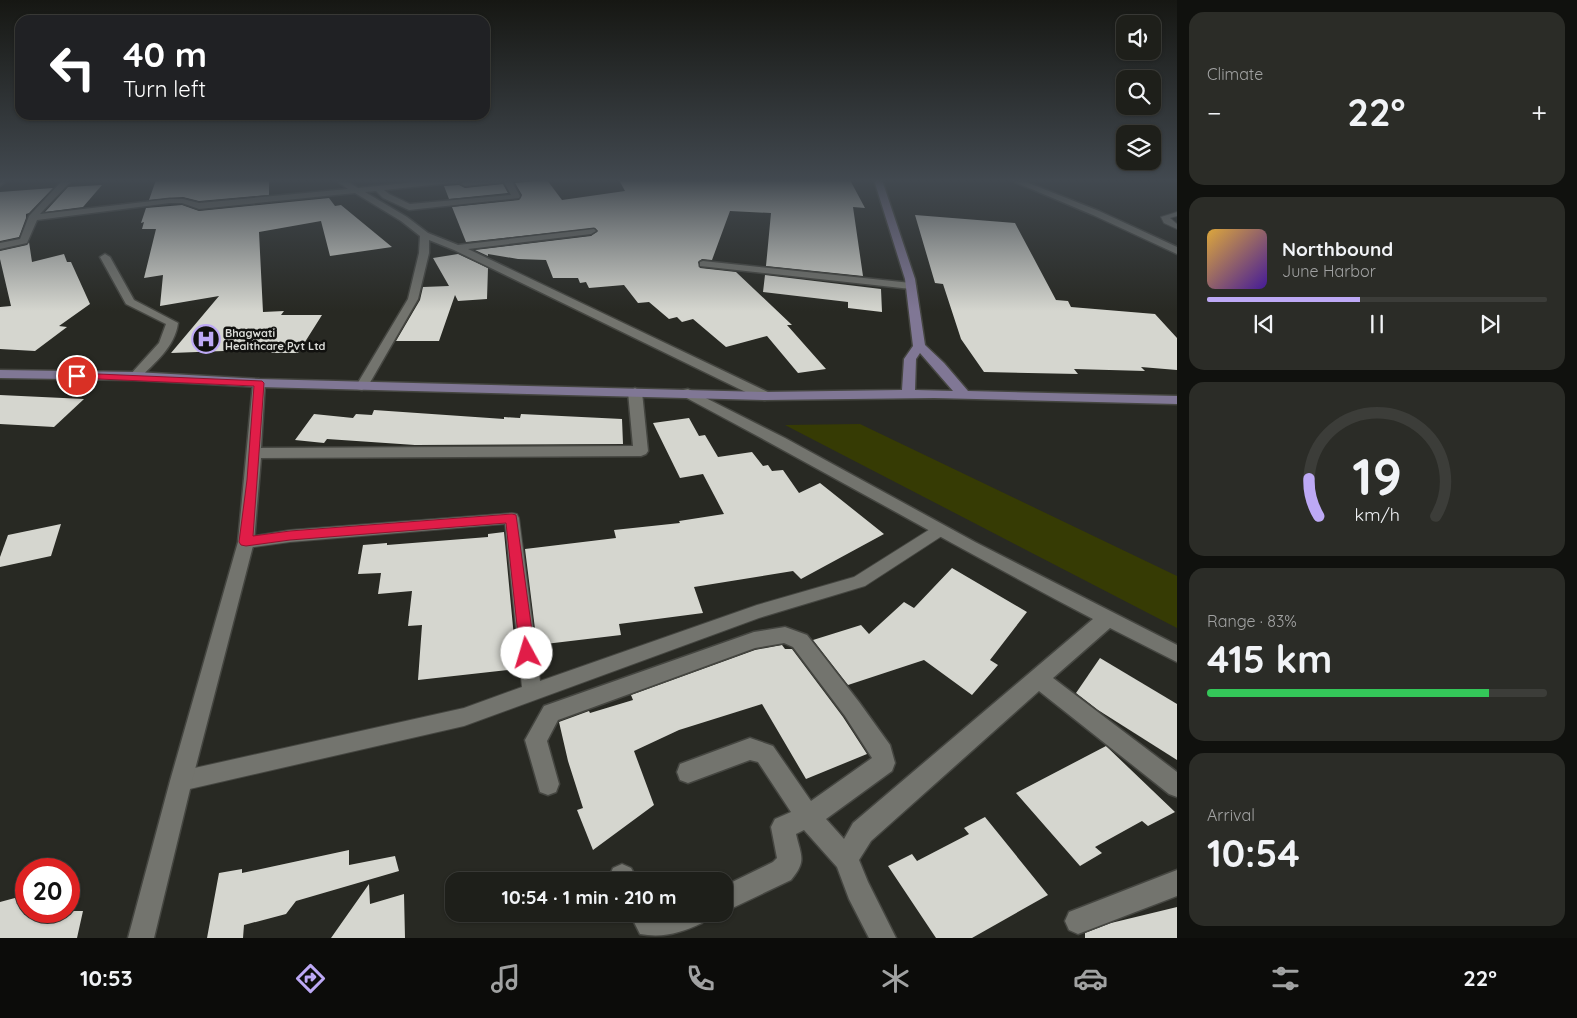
<!DOCTYPE html>
<meta charset="utf-8">
<style>
body{margin:0;font-family:Quicksand,sans-serif;background:#2b2c27;color:#f1f3f6;height:100vh;display:flex;flex-direction:column;font-size:19px;white-space:nowrap}
*{box-sizing:border-box;margin:0}
p{font-size:16px;color:#a1a2a2}
.icon{flex:none;width:28px;height:28px;fill:none;stroke:currentColor;stroke-width:2;stroke-linecap:round;stroke-linejoin:round}
.map{position:relative;flex:1;overflow:hidden}
.side{display:flex;flex-direction:column;gap:12px;padding:12px;background:#10110e;width:400px}
.side>*{flex:none}
.guide{position:absolute;left:15px;top:15px;width:475px;height:105px;border-radius:15px;box-shadow:0 1px 4px #0004,0 0 0 1px #3c3d39;background:#202124;color:#fff;overflow:hidden}
.controls{position:absolute;left:1116px;top:15px;display:grid;gap:10px}
.controls a{display:grid;place-items:center;width:45px;height:45px;border-radius:10px;background:#1e1f1a;box-shadow:0 1px 4px #0004,0 0 0 1px #3c3d39;font-size:25px}
.speed{position:absolute;left:15px;top:858px;display:flex;gap:10px;font-size:25px;font-weight:700;text-align:center}
.speed>*{display:grid;place-content:center;width:65px;height:65px;border-radius:50%;background:#1e1f1a;box-shadow:0 1px 4px #0004,0 0 0 1px #3c3d39;line-height:1}
.speed .limit{border:8px solid #d22;background:#fff;color:#111}
.pin{position:absolute;display:grid;place-items:center;width:42px;height:42px;color:#fff;margin:-21px;border:2px solid #fff;border-radius:50%;box-shadow:0 1px 5px #0007}
.me{position:absolute;width:55px;margin:-28px;rotate:354deg;stroke-linejoin:round;filter:drop-shadow(0 0 4px #0008)}
.turn{display:flex;align-items:center;gap:18px;height:105px;padding:0 25px;font-size:22px}
.turn .icon{width:65px;height:65px;stroke-width:2.5}
.turn b{display:block;font-size:35px;line-height:42px}
.big{font-size:38px;font-weight:800;line-height:1.1}
.side .tile{flex:1;display:flex;flex-direction:column;justify-content:center;gap:8px;min-width:0;padding:0 18px;border-radius:15px;background:#2b2c27}
.side .dial{align-items:center;gap:0}
.dial svg{height:130px;overflow:visible;fill:none;stroke:#3c3d39;stroke-width:7;stroke-linecap:round;text-anchor:middle}
.dial text{fill:#f1f3f6;stroke:none}
.song{display:flex;align-items:center;gap:15px}
.cover{width:60px;height:60px;border-radius:8px;background:linear-gradient(135deg,hsl(40 70% 55%),hsl(260 70% 35%))}
.played{height:5px;border-radius:2px;background:linear-gradient(90deg,#bda9f5 45%,#3c3d39 45%)}
.keys{display:flex;justify-content:space-around;direction:ltr}
.heat{display:flex;justify-content:space-between;align-items:center;font-size:28px;direction:ltr}
.charge{height:8px;border-radius:4px;background:linear-gradient(90deg,#34c759 83%,#3c3d39 0)}
.trip{position:absolute;left:445px;top:872px;width:288px;height:50px;border-radius:15px;background:#1e1f1a;box-shadow:0 1px 4px #0004,0 0 0 1px #3c3d39;font-weight:800;line-height:50px;text-align:center}
.tabs{display:flex;height:80px;justify-content:space-around;align-items:center;background:#0c0c0a;color:#a1a2a2}
.tabs .icon{width:35px;height:35px}
.tabs .current{color:#bda9f5}
.tabs b{font-size:22px;color:#f1f3f6}
main{display:flex;flex:1;min-height:0}
.map>svg:first-child{display:block}
.green{fill:#363b04}
.building{fill:#d5d6cf}
.lines{fill:none;stroke-linecap:round;stroke-linejoin:round}
.lane-casing{stroke:#454641;stroke-width:2}
.street-casing{stroke:#454641;stroke-width:3}
.secondary-casing{stroke:#454641;stroke-width:3}
.lane{fill:#73746e;fill-rule:evenodd}
.street{fill:#73746e;fill-rule:evenodd}
.secondary{fill:#807795;fill-rule:evenodd}
.route{fill:#e11d48;stroke:#92132f}
.labels{text-anchor:middle;dominant-baseline:central;stroke-width:5;stroke-linejoin:round;paint-order:stroke}
.far-poi-label{font-size:11px;font-weight:bold;fill:#dcddd9;stroke:#11110f;text-anchor:start}
</style>
<main>
<div class="map">
<svg width="1177" height="938" viewBox="0 0 1177 938">
<rect width="100%" height="100%" fill="#282923"/>
<polygon class="green" points="860,424 1177,576 1177,628 785,425"/>
<g class="building">
<polygon points="156,180 269,180 269,195 199,201 183,197 149,200"/>
<polygon points="547,180 562,200 625,191 619,180 850,180 865,208 853,207 863,276 766,266 771,213 730,211 712,260 702,259 698,262 700,268 736,272 792,325 787,325 826,369 798,373 767,336 726,347 693,319 682,322 677,317 669,319 649,302 638,303 624,285 589,288 586,282 580,283 578,278 553,278 546,260 518,259 488,254 488,256 475,250 591,236 598,231 595,228 466,242 452,207 519,200 522,195 515,183"/>
<polygon points="503,184 508,193 449,199 444,186 459,185 465,188"/>
<polygon points="102,185 83,207 45,212 68,187"/>
<polygon points="53,188 29,213 26,214 26,218 19,237 0,241 0,192"/>
<polygon points="329,198 335,206 341,205 392,247 330,256 321,221 259,232 263,312 284,311 281,315 322,315 298,353 271,353 274,349 171,353 219,296 160,306 163,275 144,278 156,229 142,229 144,222 141,223 146,208 182,205 199,211"/>
<polygon points="915,215 1015,223 1056,300 1068,301 1071,307 1155,314 1177,338 1177,370 1141,367 1145,371 1074,369 1078,374 984,372 961,339 943,284 935,283"/>
<polygon points="29,242 32,262 64,254 67,262 71,262 90,304 59,326 67,327 35,351 0,349 0,307 11,306 0,259 0,251 27,245"/>
<polygon points="458,254 488,268 487,299 458,301 455,295 439,341 396,341 420,300 423,287 449,286 433,258"/>
<polygon points="765,275 881,289 882,312 848,308 848,302 763,292"/>
<polygon points="0,395 84,399 54,427 0,424"/>
<polygon points="374,410 504,419 504,417 520,418 521,414 622,419 623,444 415,445 327,439 324,443 295,440 314,414 353,418 356,414 372,415"/>
<polygon points="689,418 699,436 705,435 718,457 752,452 763,466 768,465 772,471 783,470 799,493 820,483 884,534 801,579 793,571 694,587 703,613 619,624 621,635 537,645 525,549 616,538 614,530 680,523 679,521 724,514 703,474 680,478 653,423"/>
<polygon points="61,524 51,556 0,567 0,557 8,535"/>
<polygon points="504,532 517,669 418,680 422,625 408,626 412,591 378,594 381,573 358,574 363,545 387,543 387,545 488,537 488,534"/>
<polygon points="952,568 1027,612 990,660 998,665 972,695 924,660 848,685 813,640 861,625 869,634 904,602 914,608"/>
<polygon points="782,645 785,649 792,649 843,717 867,754 806,779 762,704 679,730 634,751 654,805 593,850 577,810 583,808 568,761 559,722 589,711 590,713 633,700 631,695 755,650"/>
<polygon points="1100,658 1177,704 1177,760 1098,710 1076,693"/>
<polygon points="1106,746 1175,812 1148,826 1142,821 1095,847 1102,853 1080,866 1016,793"/>
<polygon points="985,817 1048,895 972,938 936,938 888,866 912,854 917,861 969,834 964,828"/>
<polygon points="349,850 349,865 395,856 399,871 296,901 286,914 244,925 243,938 207,938 219,873 242,869 242,873"/>
<polygon points="369,884 370,904 404,894 405,938 331,938"/>
<polygon points="26,895 26,911 83,911 77,938 0,938 0,902"/>
<polygon points="1177,907 1177,938 1085,938 1085,933 1111,923"/>
</g>
<g class="lines">
<defs>
<g id="lane">
<polygon points="1177,212 1177,216 1170,218 1177,224 1177,229 1164,223 1161,217"/>
<polygon points="512,513 517,514 519,518 540,681 757,605 854,577 935,526 940,525 945,526 948,530 945,534 865,586 759,618 464,726 181,791 174,788 171,781 174,774 181,771 464,708 522,687 505,524 290,542 246,548 241,546 238,542 241,538 290,530"/>
</g>
<g id="street">
<polygon points="0,180 8,180 0,186"/>
<path d="M 63,180 L 72,180 L 40,214 L 170,199 L 183,199 L 199,203 L 348,189 L 335,180 L 345,180 L 358,188 L 435,180 L 464,180 L 460,182 L 384,190 L 389,194 L 410,204 L 511,195 L 504,182 L 465,186 L 461,184 C 473,176 497,180 511,180 L 520,196 L 519,198 L 409,210 L 383,198 L 376,191 L 365,192 L 407,217 L 428,233 L 458,245 L 594,229 L 596,231 L 591,234 L 468,249 L 770,393 L 772,396 L 765,400 L 760,399 L 454,250 L 429,240 L 429,253 L 418,299 L 368,386 L 362,390 L 357,389 L 356,386 L 408,299 L 419,253 L 420,236 L 401,221 L 355,193 L 199,209 L 182,203 L 170,203 L 37,220 L 27,243 L 0,249 L 0,243 L 20,239 L 29,216 Z"/>
<polygon points="1010,180 1021,180 1099,211 1177,247 1177,254 1093,215"/>
<path d="M 105,254 L 110,257 L 134,300 L 178,323 C 175,347 155,362 139,379 L 131,379 L 129,376 L 159,343 L 166,324 L 126,304 L 100,257 Z"/>
<polygon points="703,261 911,283 916,286 911,289 700,266 700,262"/>
<polygon points="259,379 265,383 261,448 633,446 628,392 635,388 642,392 648,451 646,454 641,456 261,458 254,542 192,781 154,938 128,938 170,781 238,542 253,383"/>
<path d="M 688,389 L 785,438 L 975,542 L 1177,645 L 1177,662 L 1110,628 L 1053,678 L 1177,772 L 1177,797 L 1169,794 L 1039,691 L 871,841 L 859,860 L 868,882 L 896,938 L 869,938 L 849,899 L 837,867 L 804,830 L 796,834 C 801,856 807,861 791,880 L 724,912 L 724,886 L 773,862 L 777,858 L 771,827 L 775,819 L 791,812 L 758,762 L 750,760 L 688,783 L 680,780 L 677,772 L 680,764 L 750,738 L 773,746 L 811,801 L 872,758 L 845,716 L 793,647 L 784,643 L 755,648 L 558,720 L 547,741 L 559,784 L 556,792 L 548,795 L 540,792 L 525,740 L 544,706 L 754,632 L 785,627 L 807,635 L 859,702 L 890,745 L 895,763 L 892,771 L 826,819 L 844,839 L 853,823 L 1093,619 C 956,547 821,469 683,396 L 681,393 L 683,390 Z"/>
<polygon points="622,864 631,868 638,881 611,881 609,877 613,868"/>
<polygon points="1177,870 1177,896 1078,934 1069,930 1065,921 1069,912"/>
<path d="M 630,914 L 657,914 L 660,916 L 664,914 L 706,914 L 702,923 C 681,933 663,938 640,934 Z"/>
</g>
<path id="secondary" d="M 874,180 L 882,180 L 915,279 L 925,345 L 944,363 L 968,391 L 1177,396 L 1177,404 L 934,398 L 765,400 L 259,387 L 135,380 L 0,378 L 0,370 L 135,372 L 259,379 L 765,392 L 902,390 L 904,359 L 913,346 L 905,279 ZM 920,353 L 953,391 L 915,390 L 916,359 Z"/>
</defs>
<use href="#lane" class="lane-casing"/>
<use href="#street" class="street-casing"/>
<use href="#secondary" class="secondary-casing"/>
<use href="#lane" class="lane"/>
<use href="#street" class="street"/>
<use href="#secondary" class="secondary"/>
</g>
<linearGradient id="sky" x2="0" y2="1"><stop stop-color="#161713"/><stop offset="0.58" stop-color="#424950"/><stop offset="1" stop-color="#424950" stop-opacity="0"/></linearGradient>
<rect width="1177" height="311" fill="url(#sky)"/>
<polygon class="route" points="74,373 262,381 264,383 253,536 290,531 512,514 516,515 535,653 533,658 527,660 522,658 520,653 506,523 290,540 246,546 241,545 239,542 247,480 254,386 77,378 72,376"/>
<defs>
<symbol id="hospital-ring" viewBox="-11 -11 22 22"><circle r="9.5" fill="#11110f" stroke="#bda9f5" stroke-width="1.5"/><path d="M-5-5h3v3.5h4V-5h3V5h-3V1.5h-4V5h-3Z" fill="#bda9f5"/></symbol>
</defs>
<g fill-rule="evenodd">
<use href="#hospital-ring" x="190" y="323" width="32" height="32"/>
</g>
<g class="labels">
<g class="far-poi-label">
<text x="225" y="333">Bhagwati<tspan x="225" dy="13">Healthcare Pvt Ltd</tspan></text>
</g>
</g>
</svg>
<div class="controls">
<a><svg class="icon" aria-label="sound" viewBox="0 0 24 24"><path d="M4 9h4l5-4v14l-5-4H4zM17 9q2 3 0 6"/></svg></a>
<a><svg class="icon" aria-label="search" viewBox="0 0 24 24"><circle cx="10" cy="10" r="6"/><path d="M15 15l6 6"/></svg></a>
<a><svg class="icon" aria-label="layers" viewBox="0 0 24 24"><path d="M12 4l9 5-9 5-9-5zM3 14l9 5 9-5"/></svg></a>
</div>
<div class="speed"><div class="limit">20</div></div>
<div class="pin" style="left:77px;top:376px;background:#d93025"><svg class="icon" aria-label="arrive" viewBox="0 0 24 24"><path d="M6 21V4h12l-3 4 3 4H6"/></svg></div>
<svg class="me" style="left:527px;top:653px" viewBox="-20 -20 40 40"><circle r="19" fill="#fff"/><path d="M0-13L10 11 0 6-10 11z" fill="#e11d48"/></svg>
<div class="trip">10:54 · 1 min · 210 m</div>
<div class="guide">
<div class="turn"><svg class="icon" aria-label="left" viewBox="0 0 24 24"><path d="M17 20v-9H6M10 6l-5 5 5 5"/></svg><div><b>40 m</b>Turn left</div></div>
</div>
</div>
<section class="side">
<div class="tile"><p>Climate</p>
<div class="heat"><a>−</a><b class="big">22°</b><a>+</a></div>
</div>
<div class="tile">
<div class="song"><i class="cover"></i><div><b>Northbound</b><p>June Harbor</p></div></div>
<div class="played"></div>
<div class="keys"><svg class="icon" aria-label="previous" viewBox="0 0 24 24"><path d="M18 5L8 12l10 7zM5 5v14"/></svg><svg class="icon" aria-label="pause" viewBox="0 0 24 24"><path d="M8 5v14M16 5v14"/></svg><svg class="icon" aria-label="next" viewBox="0 0 24 24"><path d="M6 5l10 7-10 7zM19 5v14"/></svg></div>
</div>
<div class="tile dial"><svg viewBox="0 0 100 80">
<path d="M14 69A42 42 0 1 1 86 69"/>
<path d="M14 69A42 42 0 0 1 8 46" stroke="#bda9f5"/>
<text x="50" y="56" font-size="32" font-weight="700">19</text>
<text x="50" y="72" font-size="11">km/h</text>
</svg></div>
<div class="tile"><p>Range · 83%</p><b class="big">415 km</b><div class="charge"></div></div>
<div class="tile"><p>Arrival</p><b class="big">10:54</b></div>
</section>
</main>
<nav class="tabs">
<b>10:53</b>
<svg class="icon current" aria-label="directions" viewBox="0 0 24 24"><path d="M12 3l9 9-9 9-9-9zM9 14v-3h6M13 9l2 2-2 2"/></svg>
<svg class="icon" aria-label="music" viewBox="0 0 24 24"><path d="M9 18V5l10-2v13"/><circle cx="6" cy="18" r="3"/><circle cx="16" cy="16" r="3"/></svg>
<svg class="icon" aria-label="phone" viewBox="0 0 24 24"><path d="M5 4h4l2 5-3 2q2 4 5 5l2-3 5 2v4C11 20 4 13 5 4z"/></svg>
<svg class="icon" aria-label="climate" viewBox="0 0 24 24"><path d="M12 3v18M4 7l16 10M4 17L20 7"/></svg>
<svg class="icon" aria-label="car" viewBox="0 0 24 24"><path d="M5 17H2v-5l4-1 3-4h7l3 4 3 1v5h-3M9 17h6M6 11h13"/><circle cx="7" cy="17" r="2"/><circle cx="17" cy="17" r="2"/></svg>
<svg class="icon" aria-label="filters" viewBox="0 0 24 24"><path d="M4 7h16M4 17h16"/><circle cx="9" cy="7" r="2"/><circle cx="15" cy="17" r="2"/></svg>
<b>22°</b>
</nav>
